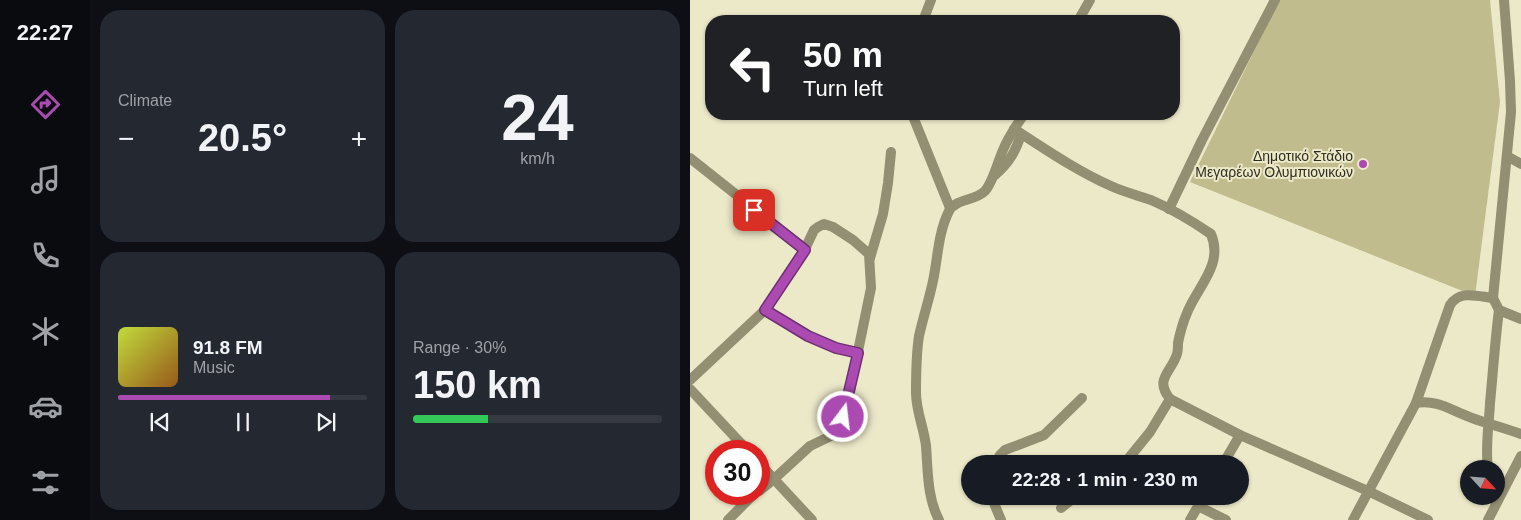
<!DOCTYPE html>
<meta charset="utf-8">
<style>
body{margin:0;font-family:Helvetica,sans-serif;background:#242831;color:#f1f3f6;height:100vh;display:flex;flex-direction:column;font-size:19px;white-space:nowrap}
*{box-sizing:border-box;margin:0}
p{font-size:16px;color:#9ea1a6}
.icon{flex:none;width:28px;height:28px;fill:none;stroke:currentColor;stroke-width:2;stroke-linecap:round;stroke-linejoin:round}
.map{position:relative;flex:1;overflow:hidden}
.drawer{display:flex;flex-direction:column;gap:10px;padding:10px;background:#0d0f14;width:600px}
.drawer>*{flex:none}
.banner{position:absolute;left:15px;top:15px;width:475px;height:105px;border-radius:20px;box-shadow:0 1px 4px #0004;background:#202124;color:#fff;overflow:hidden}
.needle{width:32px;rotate:116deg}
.buttons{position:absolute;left:770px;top:460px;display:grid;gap:10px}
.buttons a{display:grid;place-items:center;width:45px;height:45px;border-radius:50%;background:#171b24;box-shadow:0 1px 4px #0004;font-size:25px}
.speed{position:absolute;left:15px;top:440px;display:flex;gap:10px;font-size:25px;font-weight:700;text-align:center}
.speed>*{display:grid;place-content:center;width:65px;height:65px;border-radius:50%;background:#171b24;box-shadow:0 1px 4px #0004;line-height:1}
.speed .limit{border:8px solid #d22;background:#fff;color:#111}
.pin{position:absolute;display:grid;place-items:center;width:42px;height:42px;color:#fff;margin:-21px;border-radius:10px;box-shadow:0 2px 8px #0006}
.me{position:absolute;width:55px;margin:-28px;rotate:15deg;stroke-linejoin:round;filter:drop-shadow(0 0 4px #0008)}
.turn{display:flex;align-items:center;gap:18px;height:105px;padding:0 15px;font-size:22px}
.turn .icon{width:65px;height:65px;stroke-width:2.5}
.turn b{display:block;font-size:35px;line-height:42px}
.big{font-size:38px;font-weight:800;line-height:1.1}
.drawer .card{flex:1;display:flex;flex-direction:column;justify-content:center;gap:8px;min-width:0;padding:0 18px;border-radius:20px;background:#242831}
.drawer .dial{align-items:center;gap:0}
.dial b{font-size:65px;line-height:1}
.song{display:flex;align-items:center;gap:15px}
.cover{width:60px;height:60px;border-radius:8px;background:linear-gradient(135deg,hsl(70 70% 55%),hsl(30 70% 35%))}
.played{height:5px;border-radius:2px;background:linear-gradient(90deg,#ab4ab1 85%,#363941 85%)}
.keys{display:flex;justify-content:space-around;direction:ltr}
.heat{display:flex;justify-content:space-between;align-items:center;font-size:28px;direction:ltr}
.charge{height:8px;border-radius:4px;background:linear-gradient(90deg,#34c759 30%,#363941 0)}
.drawer .tiles{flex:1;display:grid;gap:10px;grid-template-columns:repeat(2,1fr)}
.trip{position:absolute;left:271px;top:455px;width:288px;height:50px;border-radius:25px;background:#171b24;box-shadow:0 1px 4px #0004;font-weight:800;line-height:50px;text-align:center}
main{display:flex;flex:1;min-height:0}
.dock{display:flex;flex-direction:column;width:90px;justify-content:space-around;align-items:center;background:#090b0e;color:#9ea1a6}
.dock .icon{width:35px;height:35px}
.dock .selected{color:#ab4ab1}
.dock b{font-size:22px;color:#f1f3f6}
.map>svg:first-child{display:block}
.green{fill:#c1bc8d}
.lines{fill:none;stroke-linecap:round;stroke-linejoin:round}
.minor{stroke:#928f72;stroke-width:10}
.route-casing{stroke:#6f3073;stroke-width:12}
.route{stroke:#ab4ab1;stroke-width:9}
.poi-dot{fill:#ab4ab1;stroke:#ece9c9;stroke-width:2}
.labels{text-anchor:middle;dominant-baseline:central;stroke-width:4;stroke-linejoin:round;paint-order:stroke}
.poi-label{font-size:14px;fill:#2f2d21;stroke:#ece9c9;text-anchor:end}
</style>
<main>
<nav class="dock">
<b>22:27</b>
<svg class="icon selected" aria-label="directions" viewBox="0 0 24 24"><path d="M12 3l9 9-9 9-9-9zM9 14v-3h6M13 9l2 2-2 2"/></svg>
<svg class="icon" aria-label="music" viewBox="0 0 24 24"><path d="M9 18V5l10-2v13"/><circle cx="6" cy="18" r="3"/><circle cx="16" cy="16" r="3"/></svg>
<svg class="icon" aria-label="phone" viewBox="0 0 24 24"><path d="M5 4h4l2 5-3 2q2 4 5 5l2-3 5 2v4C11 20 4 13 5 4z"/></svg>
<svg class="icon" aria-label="climate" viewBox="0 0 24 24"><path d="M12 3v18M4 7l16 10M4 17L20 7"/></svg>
<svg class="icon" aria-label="car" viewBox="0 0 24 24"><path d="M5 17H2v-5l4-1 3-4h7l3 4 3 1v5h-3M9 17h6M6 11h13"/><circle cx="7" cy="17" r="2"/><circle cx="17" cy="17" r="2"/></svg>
<svg class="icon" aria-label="filters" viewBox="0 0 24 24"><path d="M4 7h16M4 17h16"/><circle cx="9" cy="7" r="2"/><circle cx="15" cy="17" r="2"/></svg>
</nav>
<section class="drawer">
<div class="tiles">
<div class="card"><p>Climate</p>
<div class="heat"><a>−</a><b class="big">20.5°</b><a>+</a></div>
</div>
<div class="card dial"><b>24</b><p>km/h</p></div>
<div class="card">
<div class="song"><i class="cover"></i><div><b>91.8 FM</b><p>Music</p></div></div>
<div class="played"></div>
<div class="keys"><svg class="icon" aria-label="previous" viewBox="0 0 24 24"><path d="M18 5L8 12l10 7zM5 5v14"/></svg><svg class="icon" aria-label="pause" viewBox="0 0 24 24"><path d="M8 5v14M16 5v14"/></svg><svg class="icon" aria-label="next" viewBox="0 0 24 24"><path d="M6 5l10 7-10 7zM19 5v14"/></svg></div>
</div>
<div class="card"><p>Range · 30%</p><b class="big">150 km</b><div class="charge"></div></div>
</div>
</section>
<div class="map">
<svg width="831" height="520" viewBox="0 0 831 520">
<rect width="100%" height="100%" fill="#ece9c9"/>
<polygon class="green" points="589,0 800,0 810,102 785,296 500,182"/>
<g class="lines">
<g class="minor">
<polyline points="814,0 820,81 821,112 803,298 809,310 831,319"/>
<polyline points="233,21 241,0"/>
<polyline points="388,21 400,0"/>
<polyline points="222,114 260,208"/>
<path d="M 324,129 C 355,149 387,171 421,186 C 434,192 447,195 461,200 C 482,209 502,221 521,234 C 534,265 507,287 497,313 C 493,322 490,333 488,343 C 488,347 488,351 487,354 C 481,373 464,379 480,399 L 550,435 L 678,491 L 738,520"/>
<polyline points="817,156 831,164"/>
<polyline points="0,158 115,249"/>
<path d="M 305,175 C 319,163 326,151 331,134"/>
<polyline points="479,209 512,140 585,0"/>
<polyline points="180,258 193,214 198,183 201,152"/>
<polyline points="75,310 118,336 146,348 168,353"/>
<polyline points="0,380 75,310 115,249 124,230 128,227 134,224 143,227 163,240 179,254 181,288 158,400 149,427 143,435 120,446 84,479 69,491"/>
<polyline points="0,389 58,451"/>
<path d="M 726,403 L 760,305 C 770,290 786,296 803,298"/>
<polyline points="69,463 122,520"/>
<polyline points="305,464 310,455 315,450 354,435 392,398"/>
<polyline points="434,464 460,432 480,399"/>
<polyline points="533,464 550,435"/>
<path d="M 798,469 C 795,447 799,425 800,403 C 803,372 805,341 809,310"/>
<polyline points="301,496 311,520"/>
<polyline points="508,506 536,520"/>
<polyline points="371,508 386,496"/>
<polyline points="38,520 64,494"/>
<path d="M 249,520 C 237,497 238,471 236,446 C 234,428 226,411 226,393 C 226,375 226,355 229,336 C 233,318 239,300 243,281 C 248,257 248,233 259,211 C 265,199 285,201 295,191 C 303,182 308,161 313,150 C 318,137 327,125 334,114"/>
<polyline points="500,520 514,496"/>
<path d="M 663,520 L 726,403 C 747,399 762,411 782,418 C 798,424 815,428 831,434"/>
<polyline points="798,520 831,456"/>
</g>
</g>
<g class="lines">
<defs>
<polyline id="route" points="64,210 115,250 75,310 118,336 146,348 168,353 153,417"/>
</defs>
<use href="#route" class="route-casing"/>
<use href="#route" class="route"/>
</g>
<circle class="poi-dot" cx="673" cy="164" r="5"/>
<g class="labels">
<g class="poi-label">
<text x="663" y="156">Δημοτικό Στάδιο<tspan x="663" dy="16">Μεγαρέων Ολυμπιονικών</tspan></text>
</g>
</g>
</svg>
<div class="buttons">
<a><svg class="needle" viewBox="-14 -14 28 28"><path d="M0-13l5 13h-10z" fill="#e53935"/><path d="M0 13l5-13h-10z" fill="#9ea1a6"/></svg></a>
</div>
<div class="speed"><div class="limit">30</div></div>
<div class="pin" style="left:64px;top:210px;background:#d93025"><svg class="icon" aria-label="arrive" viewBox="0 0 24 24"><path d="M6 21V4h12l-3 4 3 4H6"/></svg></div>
<svg class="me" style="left:153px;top:417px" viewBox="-20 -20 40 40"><circle r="17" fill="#ab4ab1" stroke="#fff" stroke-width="3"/><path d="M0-11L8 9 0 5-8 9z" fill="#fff"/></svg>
<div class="trip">22:28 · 1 min · 230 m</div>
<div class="banner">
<div class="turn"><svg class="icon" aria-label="left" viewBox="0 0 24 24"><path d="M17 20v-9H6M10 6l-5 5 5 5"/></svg><div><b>50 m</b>Turn left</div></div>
</div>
</div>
</main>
